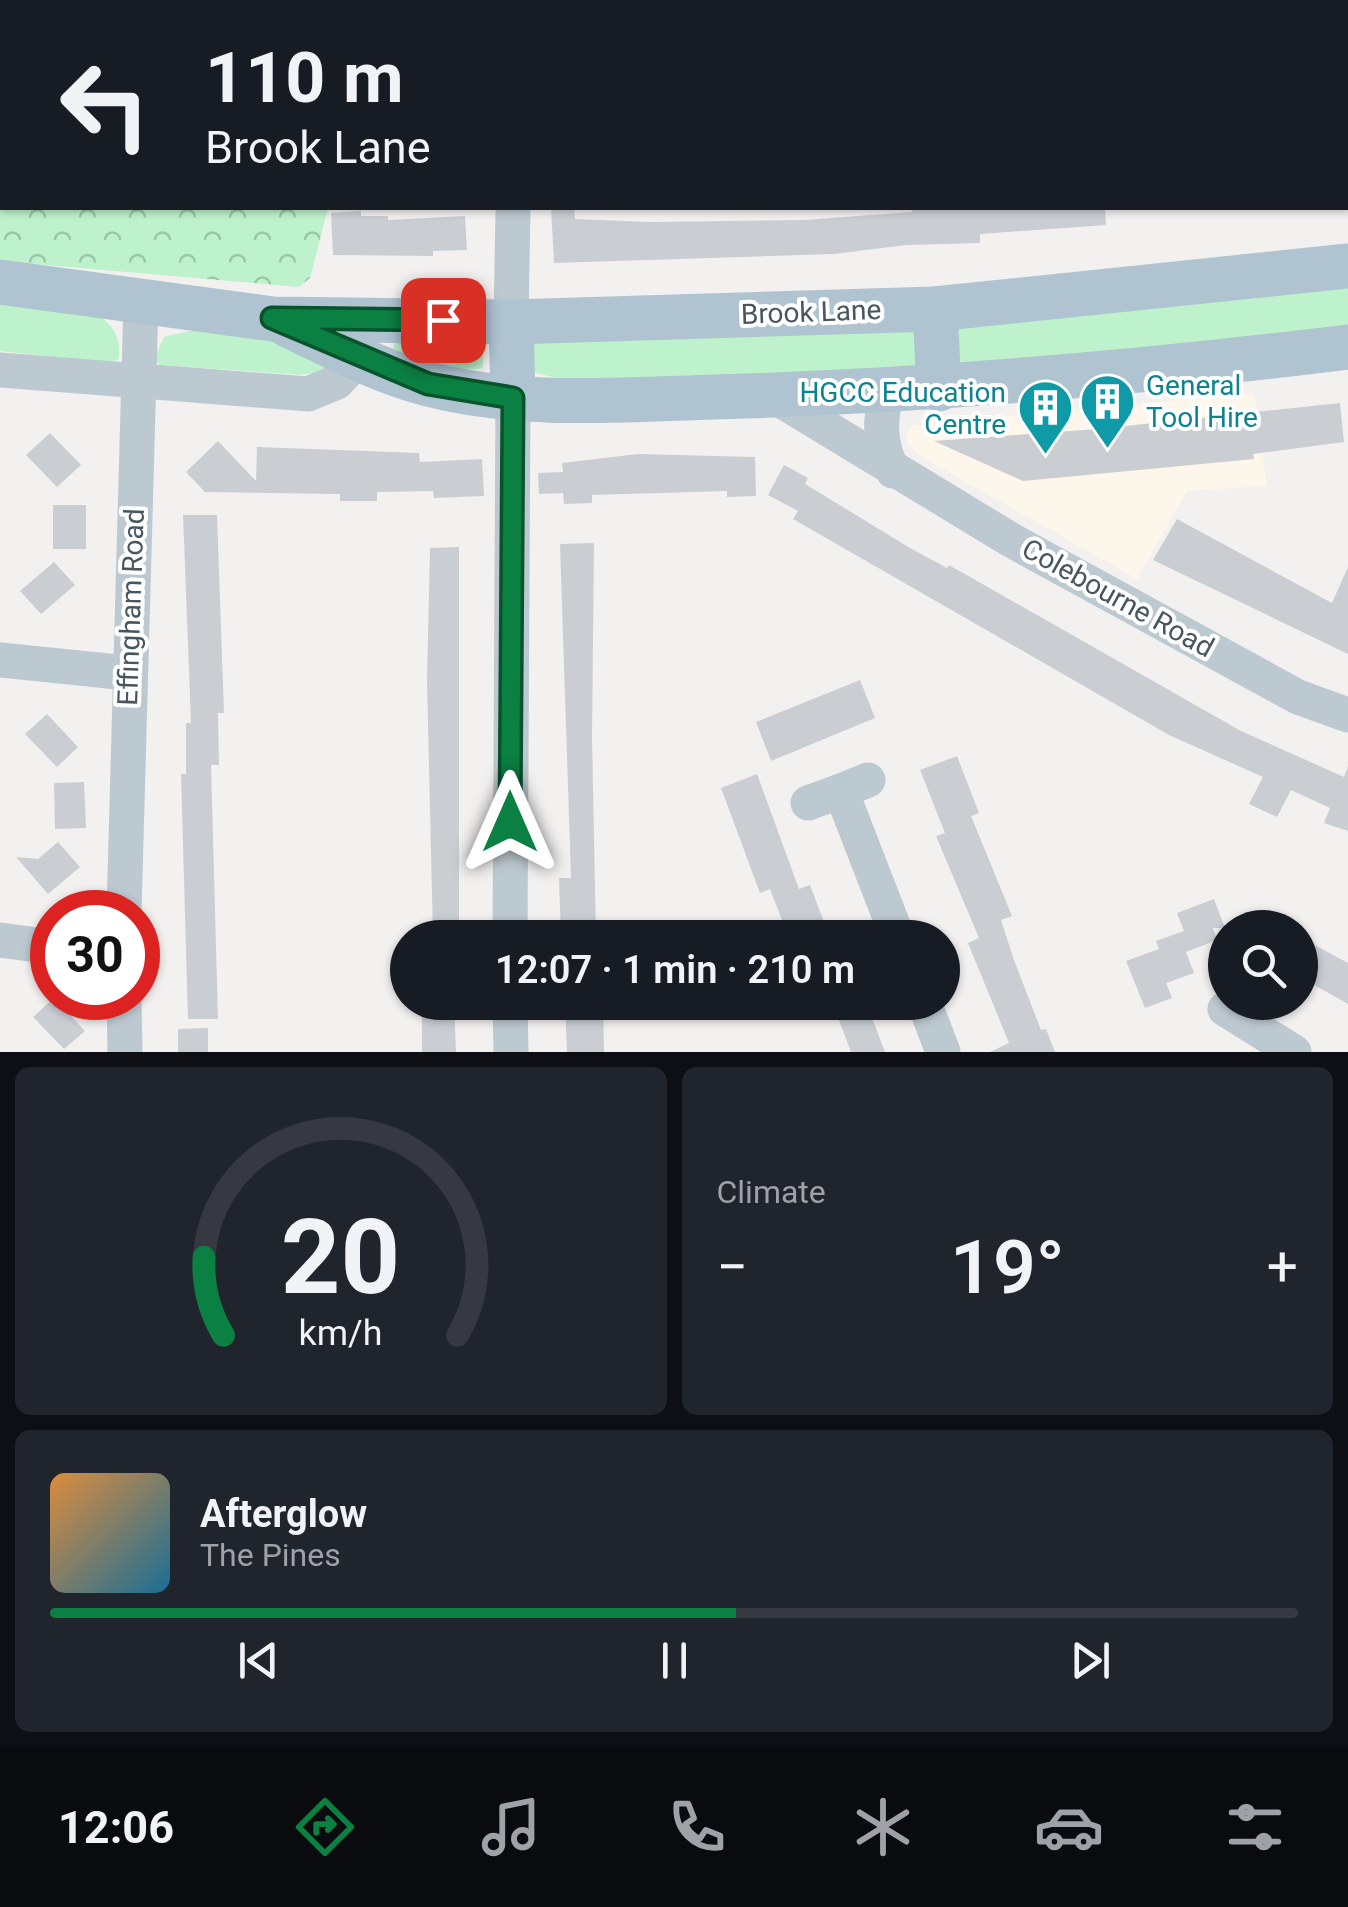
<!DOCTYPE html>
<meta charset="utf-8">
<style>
body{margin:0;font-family:Roboto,sans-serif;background:#20242c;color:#f1f3f6;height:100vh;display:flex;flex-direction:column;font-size:38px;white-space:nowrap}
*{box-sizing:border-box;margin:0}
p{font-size:32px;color:#9ea1a6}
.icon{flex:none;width:55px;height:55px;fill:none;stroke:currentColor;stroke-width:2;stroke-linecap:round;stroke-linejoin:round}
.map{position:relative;height:1052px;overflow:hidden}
.sheet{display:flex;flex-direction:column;gap:15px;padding:15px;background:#0d0f14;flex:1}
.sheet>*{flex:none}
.hud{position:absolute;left:0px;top:0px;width:1350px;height:210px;box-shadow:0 2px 8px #0004;background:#171b24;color:#f1f3f6;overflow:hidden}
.tools{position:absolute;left:1208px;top:910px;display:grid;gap:20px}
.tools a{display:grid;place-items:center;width:110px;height:110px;border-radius:50%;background:#171b24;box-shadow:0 2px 8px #0004;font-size:50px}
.speed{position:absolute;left:30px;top:890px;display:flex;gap:20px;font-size:50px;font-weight:700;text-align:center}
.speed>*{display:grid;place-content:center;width:130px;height:130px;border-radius:50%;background:#171b24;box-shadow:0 2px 8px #0004;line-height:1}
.speed .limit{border:15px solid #d22;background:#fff;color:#111}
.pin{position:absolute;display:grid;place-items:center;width:85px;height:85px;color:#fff;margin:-42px;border-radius:20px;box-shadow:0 5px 15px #0006}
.me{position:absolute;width:110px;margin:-55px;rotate:0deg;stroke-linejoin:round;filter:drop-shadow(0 0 8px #0008)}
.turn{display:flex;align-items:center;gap:35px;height:210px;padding:0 40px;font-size:45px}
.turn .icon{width:130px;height:130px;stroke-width:2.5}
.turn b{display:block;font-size:70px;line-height:85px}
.big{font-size:75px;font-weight:600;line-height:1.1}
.sheet .card{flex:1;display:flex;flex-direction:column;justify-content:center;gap:15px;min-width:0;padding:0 35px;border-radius:15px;background:#20242c}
.sheet .dial{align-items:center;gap:0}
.dial svg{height:260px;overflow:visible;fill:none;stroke:#363941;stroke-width:7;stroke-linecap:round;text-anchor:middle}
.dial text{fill:#f1f3f6;stroke:none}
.song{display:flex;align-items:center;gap:30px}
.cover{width:120px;height:120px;border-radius:15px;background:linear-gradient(135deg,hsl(30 70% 55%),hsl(200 70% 35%))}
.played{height:10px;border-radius:5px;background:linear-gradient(90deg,#0b8043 55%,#363941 55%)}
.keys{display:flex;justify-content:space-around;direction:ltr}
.heat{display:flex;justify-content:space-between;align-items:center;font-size:55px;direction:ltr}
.sheet .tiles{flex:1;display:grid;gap:15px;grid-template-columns:1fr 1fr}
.card:last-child{grid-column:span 2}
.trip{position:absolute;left:390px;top:920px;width:570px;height:100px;border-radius:50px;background:#171b24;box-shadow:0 2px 8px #0004;font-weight:600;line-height:100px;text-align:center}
.menu{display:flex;height:160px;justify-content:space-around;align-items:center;background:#090b0e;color:#9ea1a6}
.menu .icon{width:70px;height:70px}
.menu .selected{color:#0b8043}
.menu b{font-size:45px;color:#f1f3f6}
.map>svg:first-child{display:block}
.commercial{fill:#fdf6ea}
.grass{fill:#bdf2cc}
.forest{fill:url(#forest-crowns)}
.building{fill:#caced3}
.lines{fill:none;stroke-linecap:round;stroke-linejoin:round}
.minor{stroke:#bdc9d0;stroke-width:35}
.major{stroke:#afc3d0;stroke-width:45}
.route-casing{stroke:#07532c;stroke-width:25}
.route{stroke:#0b8043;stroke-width:18}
.labels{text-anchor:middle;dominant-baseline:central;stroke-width:8;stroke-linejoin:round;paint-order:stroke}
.street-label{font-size:28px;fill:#47565f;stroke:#fff}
.culture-label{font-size:28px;fill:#0d838f;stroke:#fff;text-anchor:start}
</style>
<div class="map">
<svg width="1348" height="1052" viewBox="0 0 1348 1052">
<defs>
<pattern id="forest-crowns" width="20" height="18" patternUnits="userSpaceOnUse" patternTransform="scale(2.5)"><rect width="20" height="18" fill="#bdf2cc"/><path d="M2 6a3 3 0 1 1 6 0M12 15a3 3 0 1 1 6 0" fill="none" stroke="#9bc7a9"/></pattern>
</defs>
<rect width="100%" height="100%" fill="#f3f0f0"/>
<polygon class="commercial" points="1254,393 1267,486 1187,491 1137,579 922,457 908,444 906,435 912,425"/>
<g class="grass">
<path d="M 1348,279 L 1348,326 L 962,368 C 958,350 956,336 962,318 Z"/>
<path d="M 0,297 C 42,303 126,298 119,359 L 109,363 L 0,351 Z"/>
<polygon points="925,317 931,371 564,380 532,372 530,342"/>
<polygon points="202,328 318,345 330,364 322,371 301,375 160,365 154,359 164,337"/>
<path d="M 398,335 L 483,342 L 483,368 C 456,373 416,361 393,348 Z"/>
</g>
<polygon class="forest" points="0,0 382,0 2,2 2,208 328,208 310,278 299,287 0,261"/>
<g class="building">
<polygon points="551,208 574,208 575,219 650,222 804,220 912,212 912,208 1105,208 1106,225 980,234 980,243 906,245 834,254 554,263"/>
<polygon points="361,211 361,216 388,216 388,220 465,216 467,250 433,251 433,256 333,255 331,213"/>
<polygon points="1340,403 1344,442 1253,454 1254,459 1076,476 1023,481 934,441 1097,429"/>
<polygon points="50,433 81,465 57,487 26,455"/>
<polygon points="218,441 256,481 257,447 419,453 420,462 482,459 484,496 434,498 433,491 377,492 377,501 340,501 340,494 205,492 186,472"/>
<polygon points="638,454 755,457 756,496 727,497 727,491 592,495 592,503 564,504 563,493 539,494 538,473 563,472 562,463"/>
<polygon points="784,465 808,478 805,484 910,548 947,568 949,565 1241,731 1344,777 1348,766 1348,831 1324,823 1330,808 1291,790 1277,817 1249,804 1263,777 1169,735 793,519 798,511 768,495"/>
<rect x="53" y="505" width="33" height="44"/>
<polygon points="183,515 217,515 224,713 218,713 219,765 211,765 218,1019 188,1019 181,774 186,774 186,723 191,723"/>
<polygon points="1177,519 1332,603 1348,567 1348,654 1153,560"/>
<polygon points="594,543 592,737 596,938 561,938 559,878 571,878 560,544"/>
<polygon points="459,547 459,938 433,938 427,681 430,548"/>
<polygon points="54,562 75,585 41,614 20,591"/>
<polygon points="860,680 875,718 771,761 756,722"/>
<polygon points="47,714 78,747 57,767 25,734"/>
<polygon points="957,756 979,813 971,816 1012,916 1001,920 1014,960 1041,1030 1046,1029 1055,1052 990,1052 1009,1043 968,943 979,938 936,836 945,833 920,770"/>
<polygon points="757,774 799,889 810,885 830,938 789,938 770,889 760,893 721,788"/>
<polygon points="84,782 86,828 55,829 54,783"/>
<polygon points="58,842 80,867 48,894 16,857 38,859"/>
<polygon points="1214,899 1225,928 1213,928 1217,940 1186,952 1194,973 1166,983 1172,998 1145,1008 1126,961 1159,949 1156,941 1184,931 1177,913"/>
<polygon points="1300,937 1348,963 1348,1004 1300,977"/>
<polygon points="54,998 85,1031 64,1049 33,1017"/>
<polygon points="422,1002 454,1002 456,1052 422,1052"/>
<polygon points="565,1002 603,1002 604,1052 567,1052"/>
<polygon points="832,1002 866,1002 885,1052 851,1052"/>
<polygon points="208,1028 208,1052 178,1052 178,1029"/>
</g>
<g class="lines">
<g class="minor">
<polyline points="1146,0 1147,2"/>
<polyline points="578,2 579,0"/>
<polyline points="511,322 513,208"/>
<polyline points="0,370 308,394 337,382 360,357"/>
<path d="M 887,392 C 879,421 879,444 893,471"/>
<polyline points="774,396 1011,540 1298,697 1348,715"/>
<polyline points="0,660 128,673"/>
<polyline points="868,780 841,791 898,938"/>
<polyline points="808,803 841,791"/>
<polyline points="124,912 141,302"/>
<polyline points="510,938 513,398"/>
<polyline points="0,940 52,947"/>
<polyline points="124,998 125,1052"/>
<polyline points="510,1002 511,1052"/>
<polyline points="924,1002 943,1052"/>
<polyline points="1225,1009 1294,1052"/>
</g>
<g class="major">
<polyline points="0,282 273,319 511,322 935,309 1348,266"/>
<polyline points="935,309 939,389"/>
<polyline points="511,322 513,398"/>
<path d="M 288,325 C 333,346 380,372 428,384 C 520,408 620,400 714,397 C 927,391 1137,373 1348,347"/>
</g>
</g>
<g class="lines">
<defs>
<polyline id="route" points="443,320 272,318 428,384 513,398 510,822"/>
</defs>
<use href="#route" class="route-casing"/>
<use href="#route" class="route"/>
</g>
<defs>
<symbol id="building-pin" viewBox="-11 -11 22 30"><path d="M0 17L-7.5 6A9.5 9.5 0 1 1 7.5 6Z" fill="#0f9aa8" stroke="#fff"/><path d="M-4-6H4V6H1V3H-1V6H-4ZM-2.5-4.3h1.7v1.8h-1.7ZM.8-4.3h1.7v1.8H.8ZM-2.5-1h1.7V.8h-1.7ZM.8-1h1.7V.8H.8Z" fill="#fff"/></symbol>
</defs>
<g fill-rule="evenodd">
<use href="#building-pin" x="1076" y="370" width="63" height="86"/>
<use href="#building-pin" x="1014" y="376" width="63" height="86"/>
</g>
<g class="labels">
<g class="street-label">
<text transform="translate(811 312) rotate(-2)">Brook Lane</text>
<text transform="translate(1118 598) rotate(29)">Colebourne Road</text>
<text transform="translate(131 607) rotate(-88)">Effingham Road</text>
</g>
<g class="culture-label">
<text x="1146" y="385">General<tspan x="1146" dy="32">Tool Hire</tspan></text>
<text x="1006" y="392" text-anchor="end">HGCC Education<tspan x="1006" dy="32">Centre</tspan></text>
</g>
</g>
</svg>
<div class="tools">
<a><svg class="icon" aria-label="search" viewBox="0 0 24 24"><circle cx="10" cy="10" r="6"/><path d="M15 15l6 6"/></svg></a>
</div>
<div class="speed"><div class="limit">30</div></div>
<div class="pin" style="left:443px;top:320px;background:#d93025"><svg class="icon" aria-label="arrive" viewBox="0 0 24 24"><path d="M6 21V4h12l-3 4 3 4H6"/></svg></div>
<svg class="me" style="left:510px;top:822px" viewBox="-20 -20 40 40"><path d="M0-17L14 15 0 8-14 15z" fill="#0b8043" stroke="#fff" stroke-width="4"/></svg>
<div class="trip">12:07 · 1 min · 210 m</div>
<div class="hud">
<div class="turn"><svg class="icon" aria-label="left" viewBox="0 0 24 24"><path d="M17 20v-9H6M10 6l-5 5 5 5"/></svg><div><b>110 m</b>Brook Lane</div></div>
</div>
</div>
<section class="sheet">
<div class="tiles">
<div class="card dial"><svg viewBox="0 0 100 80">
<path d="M14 69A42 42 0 1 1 86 69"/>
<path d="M14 69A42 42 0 0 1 8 45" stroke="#0b8043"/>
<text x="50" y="56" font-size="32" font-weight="700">20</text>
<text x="50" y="72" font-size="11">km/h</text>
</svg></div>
<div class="card"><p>Climate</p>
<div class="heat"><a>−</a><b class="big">19°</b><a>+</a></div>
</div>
<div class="card">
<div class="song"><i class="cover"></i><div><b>Afterglow</b><p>The Pines</p></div></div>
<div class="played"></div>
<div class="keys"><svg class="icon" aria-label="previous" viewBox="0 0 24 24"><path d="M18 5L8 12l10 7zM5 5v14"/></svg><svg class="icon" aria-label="pause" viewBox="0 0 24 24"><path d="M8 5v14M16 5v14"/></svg><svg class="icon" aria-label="next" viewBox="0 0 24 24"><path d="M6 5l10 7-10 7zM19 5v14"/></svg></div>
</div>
</div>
</section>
<nav class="menu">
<b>12:06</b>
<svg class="icon selected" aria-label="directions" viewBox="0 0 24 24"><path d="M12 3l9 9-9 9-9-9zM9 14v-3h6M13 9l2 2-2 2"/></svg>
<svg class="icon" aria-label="music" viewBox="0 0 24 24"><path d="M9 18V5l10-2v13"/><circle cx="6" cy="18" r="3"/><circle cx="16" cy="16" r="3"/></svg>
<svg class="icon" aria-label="phone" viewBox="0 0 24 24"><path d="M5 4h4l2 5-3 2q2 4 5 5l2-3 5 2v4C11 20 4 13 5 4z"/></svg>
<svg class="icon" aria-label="climate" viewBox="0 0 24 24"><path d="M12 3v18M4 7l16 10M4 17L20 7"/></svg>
<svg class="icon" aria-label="car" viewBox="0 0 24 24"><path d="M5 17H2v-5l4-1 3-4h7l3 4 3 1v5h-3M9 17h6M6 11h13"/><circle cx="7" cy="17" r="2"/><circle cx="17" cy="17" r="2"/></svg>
<svg class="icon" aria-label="filters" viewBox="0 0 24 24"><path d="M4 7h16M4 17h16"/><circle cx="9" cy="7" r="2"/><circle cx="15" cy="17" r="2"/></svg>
</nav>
